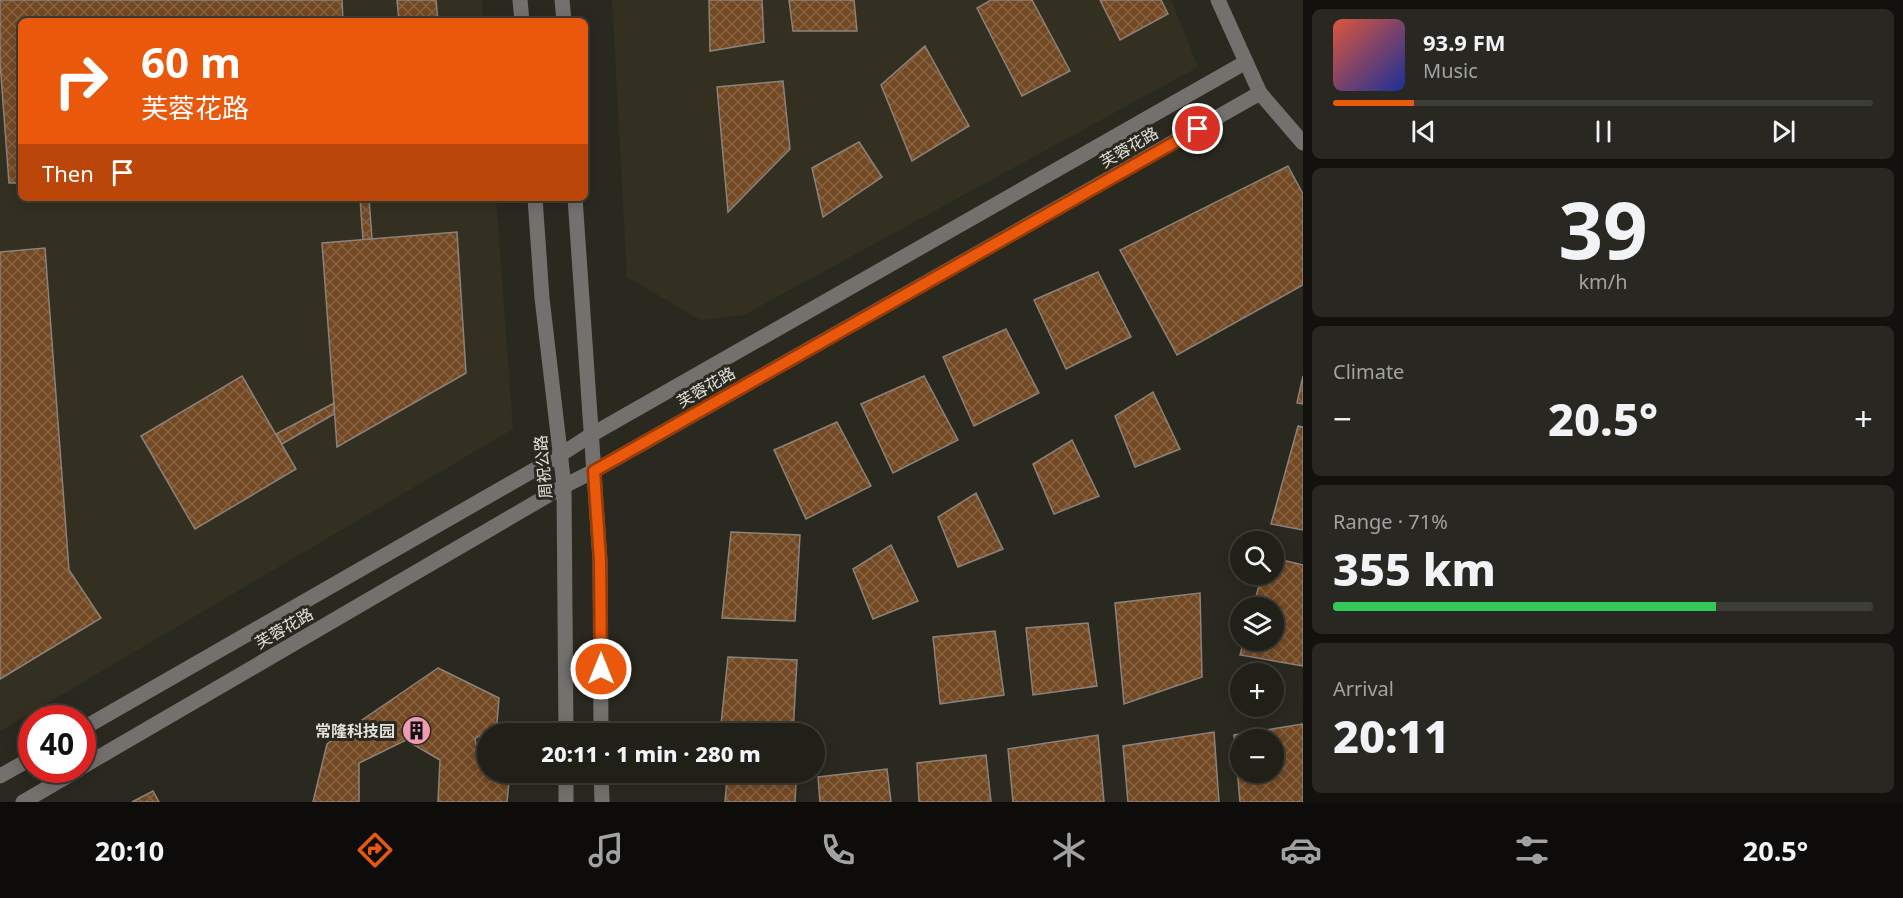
<!DOCTYPE html>
<meta charset="utf-8">
<style>
body{margin:0;font-family:"Noto Sans","Noto Sans SC",sans-serif;background:#282721;color:#f1f3f6;height:100vh;display:flex;flex-direction:column;font-size:22px;white-space:nowrap}
*{box-sizing:border-box;margin:0}
p{font-size:20px;color:#a2a2a2}
.icon{flex:none;width:33px;height:33px;fill:none;stroke:currentColor;stroke-width:2;stroke-linecap:round;stroke-linejoin:round}
.map{position:relative;flex:1;overflow:hidden}
.drawer{display:flex;flex-direction:column;gap:9px;padding:9px;background:#12110d;width:600px}
.drawer>*{flex:none}
.guide{position:absolute;left:18px;top:18px;width:570px;height:183px;border-radius:9px;box-shadow:0 3px 15px #0003,0 0 0 2px #3d3d37;background:#ea580c;color:#fff;overflow:hidden}
.controls{position:absolute;left:1230px;top:531px;display:grid;gap:12px}
.controls a{display:grid;place-items:center;width:54px;height:54px;border-radius:50%;background:#201f18;box-shadow:0 3px 15px #0003,0 0 0 2px #3d3d37;font-size:30px}
.speed{position:absolute;left:18px;top:705px;display:flex;gap:12px;font-size:30px;font-weight:700;text-align:center}
.speed>*{display:grid;place-content:center;width:78px;height:78px;border-radius:50%;background:#201f18;box-shadow:0 3px 15px #0003,0 0 0 2px #3d3d37;line-height:1}
.speed .limit{border:9px solid #d22;background:#fff;color:#111}
.pin{position:absolute;display:grid;place-items:center;width:51px;height:51px;color:#fff;margin:-26px;border:3px solid #fff;border-radius:50%;box-shadow:0 2px 6px #0007}
.me{position:absolute;width:66px;margin:-33px;rotate:0deg;stroke-linejoin:round;filter:drop-shadow(0 0 4px #0008)}
.turn{display:flex;align-items:center;gap:21px;height:126px;padding:0 24px;font-size:27px}
.turn .icon{width:78px;height:78px;stroke-width:2.5}
.turn b{display:block;font-size:42px;line-height:51px}
.then{display:flex;align-items:center;height:57px;padding:0 24px;background:#0003;gap:12px;font-size:22px}
.big{font-size:45px;font-weight:800;line-height:1.1}
.drawer .tile{flex:1;display:flex;flex-direction:column;justify-content:center;gap:9px;min-width:0;padding:0 21px;border-radius:9px;background:#282721}
.drawer .dial{align-items:center;gap:0}
.dial b{font-size:78px;line-height:1}
.song{display:flex;align-items:center;gap:18px}
.cover{width:72px;height:72px;border-radius:9px;background:linear-gradient(135deg,hsl(10 70% 55%),hsl(230 70% 35%))}
.played{height:6px;border-radius:3px;background:linear-gradient(90deg,#ea580c 15%,#3d3d37 15%)}
.keys{display:flex;justify-content:space-around;direction:ltr}
.heat{display:flex;justify-content:space-between;align-items:center;font-size:33px;direction:ltr}
.charge{height:9px;border-radius:4px;background:linear-gradient(90deg,#34c759 71%,#3d3d37 0)}
.trip{position:absolute;left:477px;top:723px;width:348px;height:60px;border-radius:30px;background:#201f18;box-shadow:0 3px 15px #0003,0 0 0 2px #3d3d37;font-weight:800;line-height:60px;text-align:center}
.tabs{display:flex;height:96px;justify-content:space-around;align-items:center;background:#0d0c0a;color:#a2a2a2}
.tabs .icon{width:42px;height:42px}
.tabs .on{color:#ea580c}
.tabs b{font-size:27px;color:#f1f3f6}
main{display:flex;flex:1;min-height:0}
.map>svg:first-child{display:block}
.built{fill:#333021}
.building{fill:url(#building-cross-hatch);stroke:#8b827b;stroke-width:1.5;fill-rule:evenodd}
.lines{fill:none;stroke-linecap:round;stroke-linejoin:round}
.minor{stroke:#73716d;stroke-width:15}
.route-casing{stroke:#983908;stroke-width:15}
.route{stroke:#ea580c;stroke-width:10}
.labels{text-anchor:middle;dominant-baseline:central;stroke-width:6;stroke-linejoin:round;paint-order:stroke}
.street-label{font-size:16px;fill:#e2e1db;stroke:#2a2920}
.poi-label{font-size:16px;font-weight:bold;fill:#e2e1db;stroke:#2a2920;text-anchor:end}
</style>
<main>
<div class="map">
<svg width="1303" height="802" viewBox="0 0 1303 802">
<defs>
<pattern id="building-cross-hatch" width="8" height="8" patternUnits="userSpaceOnUse" patternTransform="scale(1.5)"><rect width="8" height="8" fill="#734924"/><path d="M0 0l8 8M0 8l8-8" fill="none" stroke="#876343"/></pattern>
</defs>
<rect width="100%" height="100%" fill="#2a2920"/>
<g class="built">
<polygon points="0,0 482,0 483,21 21,21 21,198 496,198 513,429 0,731"/>
<polygon points="612,0 1171,0 1198,67 744,315 700,320 627,277"/>
</g>
<g class="building">
<polygon points="0,0 342,0 343,21 21,21 21,183 9,183 0,62"/>
<polygon points="397,0 436,0 438,21 399,21"/>
<polygon points="709,0 762,0 764,42 710,51"/>
<polygon points="789,0 854,0 857,31 793,31"/>
<polygon points="991,0 1032,0 1070,71 1022,96 977,8"/>
<polygon points="1100,0 1161,0 1168,14 1120,40"/>
<polygon points="925,46 969,126 912,161 881,85"/>
<polygon points="783,81 790,149 728,212 717,87"/>
<polygon points="859,142 882,177 823,217 812,168"/>
<polygon points="1288,166 1303,194 1303,285 1177,355 1120,250"/>
<polygon points="360,198 369,198 372,239 363,240"/>
<polygon points="457,232 466,373 337,447 322,243"/>
<polygon points="45,248 69,570 101,618 0,679 0,252"/>
<polygon points="1098,272 1131,337 1066,369 1034,300"/>
<polygon points="1006,329 1039,393 974,426 943,357"/>
<polygon points="242,376 296,469 195,529 141,436"/>
<polygon points="924,376 958,440 893,473 861,404"/>
<polygon points="1303,376 1303,404 1297,403"/>
<polygon points="1153,392 1180,449 1135,467 1115,416"/>
<polygon points="334,403 334,414 282,444 276,434"/>
<polygon points="837,422 871,486 806,519 774,450"/>
<polygon points="1298,426 1303,427 1303,530 1271,524"/>
<polygon points="1072,440 1099,496 1054,514 1033,464"/>
<polygon points="976,493 1003,549 958,567 938,517"/>
<polygon points="731,532 800,535 795,621 722,618"/>
<polygon points="891,545 918,601 873,619 853,569"/>
<polygon points="1274,558 1303,565 1303,666 1240,655 1244,640 1274,640 1274,608 1253,608 1262,574 1274,574"/>
<polygon points="1200,593 1202,677 1124,704 1115,603"/>
<polygon points="1088,623 1097,686 1033,695 1026,628"/>
<polygon points="995,631 1004,695 940,704 933,637"/>
<polygon points="728,657 797,660 793,734 720,734"/>
<polygon points="438,668 499,698 497,723 475,739 479,758 488,758 488,772 510,772 507,802 438,802 440,760 406,740 359,763 359,802 313,802 327,744"/>
<path d="M 1303,724 L 1303,802 L 1240,802 L 1234,735 ZM 1240,740 L 1274,740 L 1274,772 L 1240,772 Z"/>
<polygon points="1214,732 1219,802 1128,802 1123,746"/>
<polygon points="1098,735 1104,802 1013,802 1008,749"/>
<polygon points="986,755 991,802 919,802 917,763"/>
<polygon points="887,769 891,802 820,802 818,777"/>
<polygon points="727,779 796,782 795,802 725,802"/>
<polygon points="153,791 159,802 132,802"/>
</g>
<g class="lines">
<g class="minor">
<polyline points="520,0 522,21"/>
<polyline points="562,0 564,21"/>
<polyline points="1218,0 1260,93 1303,143"/>
<polyline points="535,198 542,298 564,486 566,734"/>
<polyline points="575,198 600,560 601,734"/>
<polyline points="82,729 560,455 591,435 1246,62"/>
<polyline points="82,767 564,486 594,471 1260,93"/>
<polyline points="566,772 566,802"/>
<polyline points="601,772 602,802"/>
<polyline points="0,776 32,758"/>
<polyline points="23,802 78,770"/>
</g>
</g>
<g class="lines">
<defs>
<polyline id="route" points="601,669 600,560 594,471 1198,129"/>
</defs>
<use href="#route" class="route-casing"/>
<use href="#route" class="route"/>
</g>
<defs>
<symbol id="building-disc" viewBox="-11 -11 22 22"><circle r="9.5" fill="#f09ab4" stroke="#2a2920"/><path d="M-4-6H4V6H1V3H-1V6H-4ZM-2.5-4.3h1.7v1.8h-1.7ZM.8-4.3h1.7v1.8H.8ZM-2.5-1h1.7V.8h-1.7ZM.8-1h1.7V.8H.8Z" fill="#111"/></symbol>
</defs>
<g fill-rule="evenodd">
<use href="#building-disc" x="400" y="714" width="33" height="33"/>
</g>
<g class="labels">
<g class="street-label">
<text transform="translate(1129 147) rotate(-30)">芙蓉花路</text>
<text transform="translate(706 387) rotate(-30)">芙蓉花路</text>
<text transform="translate(543 467) rotate(-95)">周祝公路</text>
<text transform="translate(284 628) rotate(-30)">芙蓉花路</text>
</g>
<g class="poi-label">
<text x="395" y="731">常隆科技园</text>
</g>
</g>
</svg>
<div class="controls">
<a><svg class="icon" aria-label="search" viewBox="0 0 24 24"><circle cx="10" cy="10" r="6"/><path d="M15 15l6 6"/></svg></a>
<a><svg class="icon" aria-label="layers" viewBox="0 0 24 24"><path d="M12 4l9 5-9 5-9-5zM3 14l9 5 9-5"/></svg></a>
<a>+</a>
<a>−</a>
</div>
<div class="speed"><div class="limit">40</div></div>
<div class="pin" style="left:1198px;top:129px;background:#d93025"><svg class="icon" aria-label="arrive" viewBox="0 0 24 24"><path d="M6 21V4h12l-3 4 3 4H6"/></svg></div>
<svg class="me" style="left:601px;top:669px" viewBox="-20 -20 40 40"><circle r="17" fill="#ea580c" stroke="#fff" stroke-width="3"/><path d="M0-11L8 9 0 5-8 9z" fill="#fff"/></svg>
<div class="trip">20:11 · 1 min · 280 m</div>
<div class="guide">
<div class="turn"><svg class="icon" aria-label="right" viewBox="0 0 24 24"><path d="M7 20v-9h11M14 6l5 5-5 5"/></svg><div><b>60 m</b>芙蓉花路</div></div>
<div class="then">Then<svg class="icon" aria-label="arrive" viewBox="0 0 24 24"><path d="M6 21V4h12l-3 4 3 4H6"/></svg></div>
</div>
</div>
<section class="drawer">
<div class="tile">
<div class="song"><i class="cover"></i><div><b>93.9 FM</b><p>Music</p></div></div>
<div class="played"></div>
<div class="keys"><svg class="icon" aria-label="previous" viewBox="0 0 24 24"><path d="M18 5L8 12l10 7zM5 5v14"/></svg><svg class="icon" aria-label="pause" viewBox="0 0 24 24"><path d="M8 5v14M16 5v14"/></svg><svg class="icon" aria-label="next" viewBox="0 0 24 24"><path d="M6 5l10 7-10 7zM19 5v14"/></svg></div>
</div>
<div class="tile dial"><b>39</b><p>km/h</p></div>
<div class="tile"><p>Climate</p>
<div class="heat"><a>−</a><b class="big">20.5°</b><a>+</a></div>
</div>
<div class="tile"><p>Range · 71%</p><b class="big">355 km</b><div class="charge"></div></div>
<div class="tile"><p>Arrival</p><b class="big">20:11</b></div>
</section>
</main>
<nav class="tabs">
<b>20:10</b>
<svg class="icon on" aria-label="directions" viewBox="0 0 24 24"><path d="M12 3l9 9-9 9-9-9zM9 14v-3h6M13 9l2 2-2 2"/></svg>
<svg class="icon" aria-label="music" viewBox="0 0 24 24"><path d="M9 18V5l10-2v13"/><circle cx="6" cy="18" r="3"/><circle cx="16" cy="16" r="3"/></svg>
<svg class="icon" aria-label="phone" viewBox="0 0 24 24"><path d="M5 4h4l2 5-3 2q2 4 5 5l2-3 5 2v4C11 20 4 13 5 4z"/></svg>
<svg class="icon" aria-label="climate" viewBox="0 0 24 24"><path d="M12 3v18M4 7l16 10M4 17L20 7"/></svg>
<svg class="icon" aria-label="car" viewBox="0 0 24 24"><path d="M5 17H2v-5l4-1 3-4h7l3 4 3 1v5h-3M9 17h6M6 11h13"/><circle cx="7" cy="17" r="2"/><circle cx="17" cy="17" r="2"/></svg>
<svg class="icon" aria-label="filters" viewBox="0 0 24 24"><path d="M4 7h16M4 17h16"/><circle cx="9" cy="7" r="2"/><circle cx="15" cy="17" r="2"/></svg>
<b>20.5°</b>
</nav>
